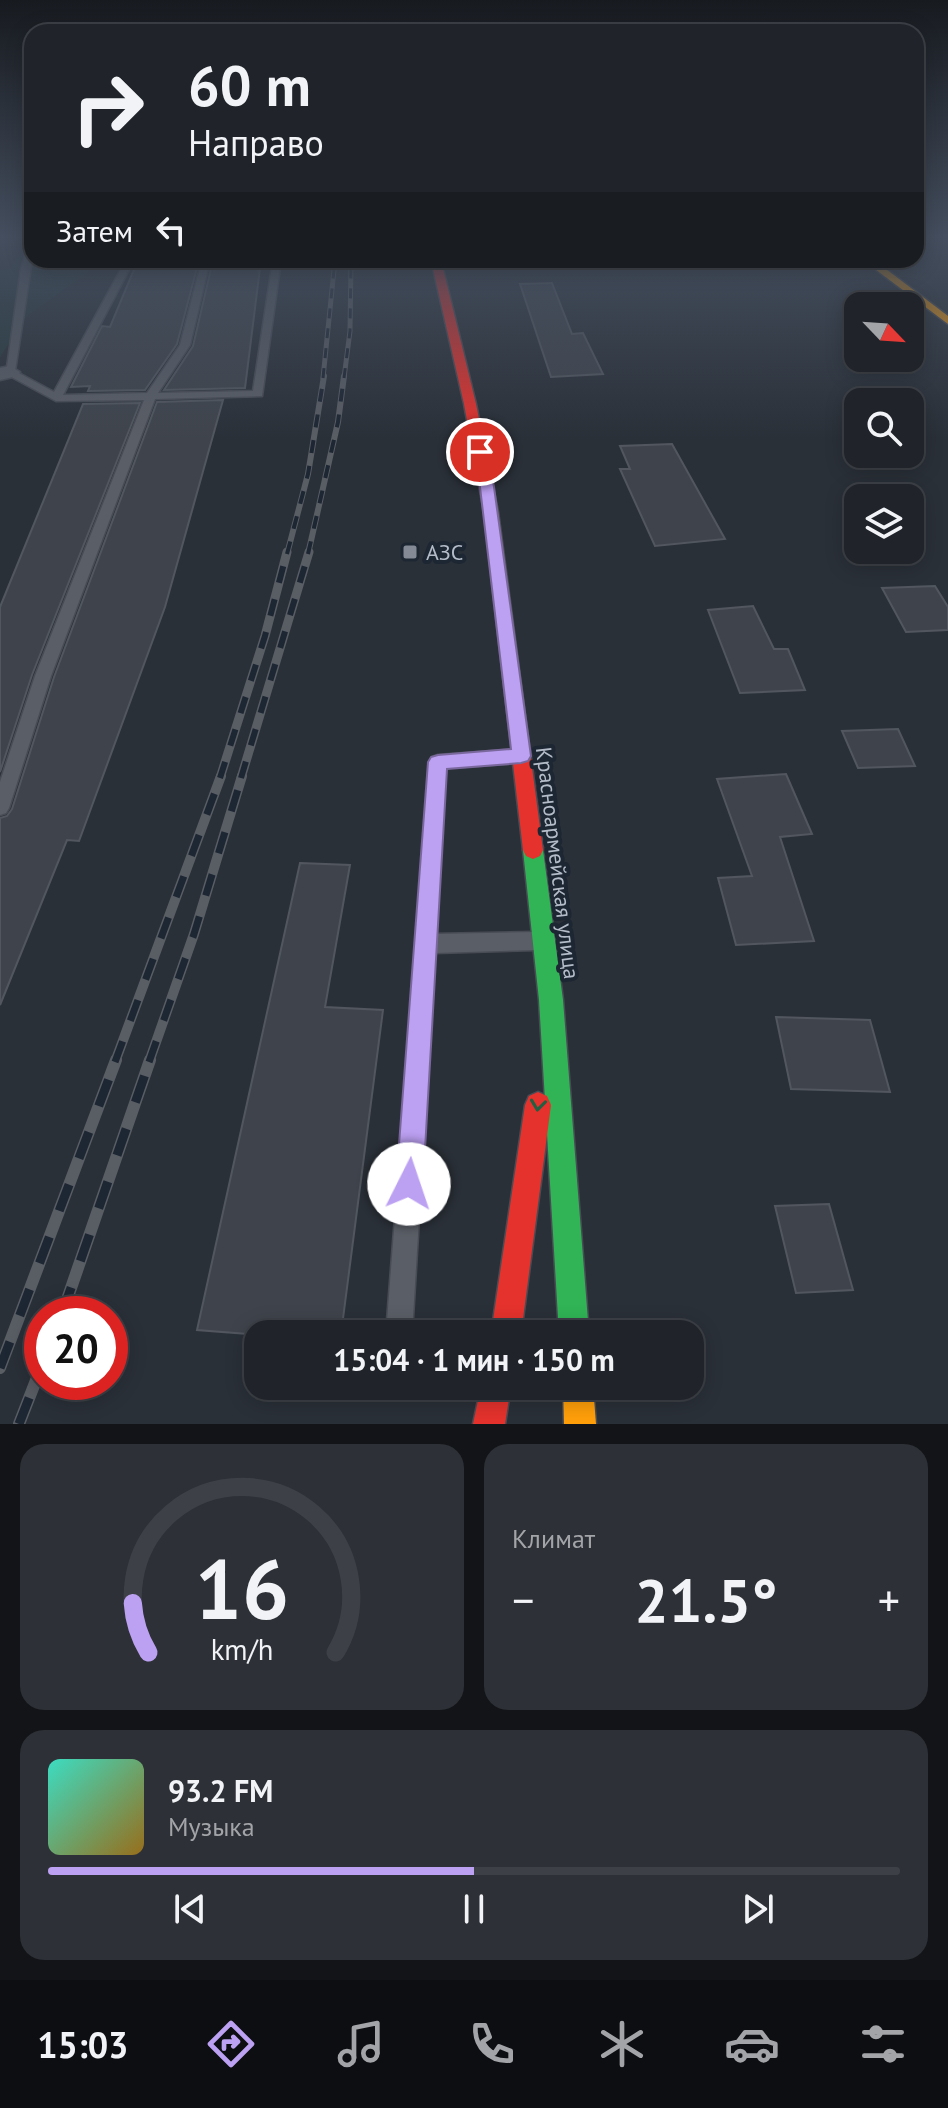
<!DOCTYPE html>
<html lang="ru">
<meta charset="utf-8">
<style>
body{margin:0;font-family:"PT Sans",sans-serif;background:#2d3036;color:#f1f3f6;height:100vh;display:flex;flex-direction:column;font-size:30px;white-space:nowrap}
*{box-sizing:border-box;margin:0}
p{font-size:26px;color:#a2a4a8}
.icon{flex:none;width:44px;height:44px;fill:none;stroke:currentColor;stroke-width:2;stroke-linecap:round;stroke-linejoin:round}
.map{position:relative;height:1424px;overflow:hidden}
.panel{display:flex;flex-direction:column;gap:20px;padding:20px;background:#121417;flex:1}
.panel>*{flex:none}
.guide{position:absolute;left:24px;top:24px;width:900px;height:244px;border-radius:24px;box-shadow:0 4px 20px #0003,0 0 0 2px #3d4147;background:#20242a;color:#f1f3f6;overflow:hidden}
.needle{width:52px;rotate:115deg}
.tools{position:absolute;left:844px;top:292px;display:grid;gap:16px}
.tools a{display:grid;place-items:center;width:80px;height:80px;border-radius:16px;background:#20242a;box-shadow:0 4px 20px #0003,0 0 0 2px #3d4147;font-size:40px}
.speed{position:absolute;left:24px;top:1296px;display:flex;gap:16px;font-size:40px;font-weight:700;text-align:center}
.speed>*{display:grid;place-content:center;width:104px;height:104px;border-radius:50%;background:#20242a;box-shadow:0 4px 20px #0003,0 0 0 2px #3d4147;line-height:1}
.speed .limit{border:12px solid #d22;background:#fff;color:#111}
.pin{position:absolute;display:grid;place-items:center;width:68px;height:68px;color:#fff;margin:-34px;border:4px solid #fff;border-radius:50%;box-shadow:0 2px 8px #0007}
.me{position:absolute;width:88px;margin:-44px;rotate:4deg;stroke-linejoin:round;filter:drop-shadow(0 0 6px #0008)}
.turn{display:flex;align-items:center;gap:28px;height:168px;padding:0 32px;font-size:36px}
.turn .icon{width:104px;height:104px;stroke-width:2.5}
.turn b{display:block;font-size:56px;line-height:68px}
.then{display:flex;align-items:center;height:76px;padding:0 32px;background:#0003;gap:16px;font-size:30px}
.big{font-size:60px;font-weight:800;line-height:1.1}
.panel .card{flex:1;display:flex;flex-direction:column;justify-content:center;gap:12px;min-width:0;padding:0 28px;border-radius:24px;background:#2d3036}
.panel .dial{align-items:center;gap:0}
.dial svg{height:208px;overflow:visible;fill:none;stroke:#3d4147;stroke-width:7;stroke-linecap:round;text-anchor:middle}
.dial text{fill:#f1f3f6;stroke:none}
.song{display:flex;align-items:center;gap:24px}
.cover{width:96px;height:96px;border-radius:12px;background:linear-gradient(135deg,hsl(170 70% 55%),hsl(40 70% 35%))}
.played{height:8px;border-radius:4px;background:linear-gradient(90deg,#bca0f2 50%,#3d4147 50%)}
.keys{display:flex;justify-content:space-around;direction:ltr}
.heat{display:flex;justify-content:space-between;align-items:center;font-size:44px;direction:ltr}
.panel .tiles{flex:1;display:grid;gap:20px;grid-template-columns:1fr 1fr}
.card:last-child{grid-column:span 2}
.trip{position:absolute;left:244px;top:1320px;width:460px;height:80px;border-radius:24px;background:#20242a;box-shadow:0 4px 20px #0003,0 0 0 2px #3d4147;font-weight:800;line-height:80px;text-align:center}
.dock{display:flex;height:128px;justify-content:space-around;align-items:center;background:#0d0e11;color:#a2a4a8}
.dock .icon{width:56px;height:56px}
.dock .selected{color:#bca0f2}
.dock b{font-size:36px;color:#f1f3f6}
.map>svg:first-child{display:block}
.green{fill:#273a3e}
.building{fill:#3f444c;stroke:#52575f;stroke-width:2}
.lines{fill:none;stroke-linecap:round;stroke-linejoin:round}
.lane-casing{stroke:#484c55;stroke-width:3}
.street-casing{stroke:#484c55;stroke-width:3}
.fast-casing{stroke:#484c55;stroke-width:3}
.slow-casing{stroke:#484c55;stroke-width:3}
.jam-casing{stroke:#484c55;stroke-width:3}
.lane{fill:#5a5e66;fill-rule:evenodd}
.street{fill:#5a5e66;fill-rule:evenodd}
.fast{fill:#30b455;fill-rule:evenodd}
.slow{fill:#ff9f0a;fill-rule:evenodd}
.jam{fill:#e5322d;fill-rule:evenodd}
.rail-far4-casing{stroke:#595d64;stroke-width:5}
.rail-far3-casing{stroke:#595d64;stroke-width:6}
.rail-far2-casing{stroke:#595d64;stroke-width:9}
.rail-far1-casing{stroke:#595d64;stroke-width:10}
.rail-casing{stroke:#595d64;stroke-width:12}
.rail-far4{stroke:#1d2633;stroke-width:3;stroke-dasharray:10;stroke-linecap:butt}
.rail-far3{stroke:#1d2633;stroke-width:4;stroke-dasharray:13;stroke-linecap:butt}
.rail-far2{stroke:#1d2633;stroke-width:6;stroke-dasharray:17;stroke-linecap:butt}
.rail-far1{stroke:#1d2633;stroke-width:7;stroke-dasharray:22;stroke-linecap:butt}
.rail{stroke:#1d2633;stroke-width:9;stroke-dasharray:28;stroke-linecap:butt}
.oneway{stroke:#255f41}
.route{fill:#bca0f2;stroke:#7a689d;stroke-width:2}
.poi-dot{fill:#848b96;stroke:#1d2633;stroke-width:3}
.labels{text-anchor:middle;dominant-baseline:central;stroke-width:8;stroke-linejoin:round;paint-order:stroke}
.poi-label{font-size:22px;fill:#b4bcc9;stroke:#1d2633;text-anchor:start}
.street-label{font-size:22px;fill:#b4bcc9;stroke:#1d2633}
</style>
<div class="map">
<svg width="948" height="1424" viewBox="0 0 948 1424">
<rect width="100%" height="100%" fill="#2a3038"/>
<polygon class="green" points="28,239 32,239 32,260 105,260 27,316 0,357 0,270 10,269"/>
<g class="building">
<polygon points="138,260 199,260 177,344 145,390 88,391 90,386 71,387 102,326 110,327"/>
<polygon points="213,260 261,260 245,388 164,390 193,346"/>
<polygon points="552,283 572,334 583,333 603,374 551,377 520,284"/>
<polygon points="223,400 165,607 79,841 67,840 0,1005 0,818 7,816 12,809 54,677 157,402"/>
<polygon points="140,403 32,675 0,772 0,607 83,404"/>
<polygon points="672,444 725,539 655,546 620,469 630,469 620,446"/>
<polygon points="935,586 948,607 948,630 906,632 882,588"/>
<polygon points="753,606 774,649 788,649 805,690 740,693 708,610"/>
<polygon points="898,729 915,766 858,768 842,731"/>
<polygon points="786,774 812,834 780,837 814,941 736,945 718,878 752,876 717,779"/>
<polygon points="300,863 350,865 325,1007 383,1010 341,1334 248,1334 197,1330"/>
<polygon points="776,1017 870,1020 890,1092 791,1089"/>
<polygon points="829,1204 853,1290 796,1293 775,1206"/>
</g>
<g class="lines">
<defs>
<g id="lane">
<polygon points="32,243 32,260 15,371 54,392 126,260 134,260 63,395 147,393 180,345 202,260 210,260 190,345 158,393 253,391 273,260 281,260 262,396 155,399 51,676 9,808 6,813 0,815 0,782 35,676 144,400 56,401 6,374 21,269 28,246"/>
<polygon points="520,749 526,751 528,756 526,761 520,763 446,768 436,934 536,932 543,934 546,941 543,948 536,950 435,953 412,1334 386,1334 430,762 432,757 438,755"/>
</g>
<polygon id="street" points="10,366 20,372 17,376 0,380 0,368"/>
<polygon id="fast" points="533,841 540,844 543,850 563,1000 589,1334 559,1334 539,1000 523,850 526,844"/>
<g id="slow">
<polygon points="863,260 874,260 948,316 948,324"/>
<polygon points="563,1386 593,1386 596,1424 564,1424"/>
</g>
<g id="jam">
<polygon points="431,260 441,260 476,404 498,512 543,850 540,856 533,859 526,856 523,850 484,512 464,404"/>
<polygon points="538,1092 547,1096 551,1105 521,1334 491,1334 525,1105 529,1096"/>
<polygon points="481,1386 511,1386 505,1424 473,1424"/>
</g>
</defs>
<use href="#lane" class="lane-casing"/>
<use href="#street" class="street-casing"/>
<use href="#fast" class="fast-casing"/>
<use href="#slow" class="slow-casing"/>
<use href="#jam" class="jam-casing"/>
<use href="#lane" class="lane"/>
<use href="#street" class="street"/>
<use href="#fast" class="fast"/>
<use href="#slow" class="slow"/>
<use href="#jam" class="jam"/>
<defs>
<g id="rail-far4">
<polyline points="323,378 335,260"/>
<polyline points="344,378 350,331 351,260"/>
</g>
<g id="rail-far3">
<polyline points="287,554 308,474 324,376"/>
<polyline points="308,554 338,422 344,376"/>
</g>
<g id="rail-far2">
<polyline points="220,778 265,636 287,552"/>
<polyline points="241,778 309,552"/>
</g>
<g id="rail-far1">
<polyline points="115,1062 221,776"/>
<polyline points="149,1062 194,934 242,776"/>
</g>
<g id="rail">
<polyline points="62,1314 150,1060"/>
<polyline points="0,1368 116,1060"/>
<polyline points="19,1424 42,1365"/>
</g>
</defs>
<use href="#rail-far4" class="rail-far4-casing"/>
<use href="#rail-far3" class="rail-far3-casing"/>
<use href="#rail-far2" class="rail-far2-casing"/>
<use href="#rail-far1" class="rail-far1-casing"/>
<use href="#rail" class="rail-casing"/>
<use href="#rail-far4" class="rail-far4"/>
<use href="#rail-far3" class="rail-far3"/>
<use href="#rail-far2" class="rail-far2"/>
<use href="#rail-far1" class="rail-far1"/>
<use href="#rail" class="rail"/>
</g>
<defs><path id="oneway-chevron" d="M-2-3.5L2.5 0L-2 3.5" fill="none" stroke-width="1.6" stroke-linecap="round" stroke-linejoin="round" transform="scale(2)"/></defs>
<use class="oneway" href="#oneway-chevron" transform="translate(538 1105) rotate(97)"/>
<linearGradient id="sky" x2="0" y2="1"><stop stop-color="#171a1f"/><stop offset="0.54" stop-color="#444e5e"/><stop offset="1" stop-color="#444e5e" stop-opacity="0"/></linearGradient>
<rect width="948" height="439" fill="url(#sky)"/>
<polygon class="route" points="480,448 487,452 494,487 531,756 528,761 521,763 447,769 423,1184 419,1194 409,1198 400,1194 396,1184 428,762 431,757 438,755 511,749 480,487 474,452"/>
<rect class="poi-dot" x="402" y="544" width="16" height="16" rx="4"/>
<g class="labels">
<g class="poi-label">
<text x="426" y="552">АЗС</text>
</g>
<g class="street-label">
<text transform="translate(558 863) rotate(83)">Красноармейская улица</text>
</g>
</g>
</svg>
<div class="tools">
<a><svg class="needle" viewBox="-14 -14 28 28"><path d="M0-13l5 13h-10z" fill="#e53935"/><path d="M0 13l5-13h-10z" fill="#a2a4a8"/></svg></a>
<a><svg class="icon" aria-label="search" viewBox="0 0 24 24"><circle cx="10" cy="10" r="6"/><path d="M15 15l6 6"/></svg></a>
<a><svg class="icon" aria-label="layers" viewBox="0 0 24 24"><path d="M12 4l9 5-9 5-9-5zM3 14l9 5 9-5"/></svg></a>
</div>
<div class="speed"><div class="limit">20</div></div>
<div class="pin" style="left:480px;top:452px;background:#d93025"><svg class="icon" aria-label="arrive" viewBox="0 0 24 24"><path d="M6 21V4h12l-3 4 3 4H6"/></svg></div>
<svg class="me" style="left:409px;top:1184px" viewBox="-20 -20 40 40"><circle r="19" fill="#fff"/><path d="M0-13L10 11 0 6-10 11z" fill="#bca0f2"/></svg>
<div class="trip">15:04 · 1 мин · 150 m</div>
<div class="guide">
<div class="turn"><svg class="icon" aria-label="right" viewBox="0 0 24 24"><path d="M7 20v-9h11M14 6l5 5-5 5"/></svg><div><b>60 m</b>Направо</div></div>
<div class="then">Затем<svg class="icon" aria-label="left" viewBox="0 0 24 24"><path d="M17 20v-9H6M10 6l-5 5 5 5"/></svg></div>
</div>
</div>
<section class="panel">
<div class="tiles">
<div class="card dial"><svg viewBox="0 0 100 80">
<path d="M14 69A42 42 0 1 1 86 69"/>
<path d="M14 69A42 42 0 0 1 8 50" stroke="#bca0f2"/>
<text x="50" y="56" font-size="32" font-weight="700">16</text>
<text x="50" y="72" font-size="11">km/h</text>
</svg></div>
<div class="card"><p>Климат</p>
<div class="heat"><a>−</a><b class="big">21.5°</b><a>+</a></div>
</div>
<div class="card">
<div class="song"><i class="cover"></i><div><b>93.2 FM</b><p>Музыка</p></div></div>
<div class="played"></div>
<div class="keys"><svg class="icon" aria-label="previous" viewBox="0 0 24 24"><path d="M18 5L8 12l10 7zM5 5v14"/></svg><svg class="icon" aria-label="pause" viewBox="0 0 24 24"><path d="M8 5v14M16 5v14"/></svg><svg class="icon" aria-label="next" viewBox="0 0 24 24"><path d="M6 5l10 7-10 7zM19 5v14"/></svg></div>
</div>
</div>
</section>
<nav class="dock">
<b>15:03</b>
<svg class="icon selected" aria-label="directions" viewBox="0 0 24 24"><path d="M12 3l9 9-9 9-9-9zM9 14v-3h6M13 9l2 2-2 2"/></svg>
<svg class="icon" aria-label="music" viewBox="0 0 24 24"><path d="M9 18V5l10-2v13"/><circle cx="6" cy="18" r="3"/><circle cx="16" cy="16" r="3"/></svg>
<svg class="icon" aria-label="phone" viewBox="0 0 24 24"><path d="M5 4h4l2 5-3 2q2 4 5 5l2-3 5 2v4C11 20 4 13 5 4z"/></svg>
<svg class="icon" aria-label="climate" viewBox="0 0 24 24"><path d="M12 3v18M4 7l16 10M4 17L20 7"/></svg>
<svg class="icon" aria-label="car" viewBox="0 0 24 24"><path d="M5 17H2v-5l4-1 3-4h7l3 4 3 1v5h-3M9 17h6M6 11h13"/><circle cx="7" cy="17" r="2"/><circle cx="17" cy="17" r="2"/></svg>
<svg class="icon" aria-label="filters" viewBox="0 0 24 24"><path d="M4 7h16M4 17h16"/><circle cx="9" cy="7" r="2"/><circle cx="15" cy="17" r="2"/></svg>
</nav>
